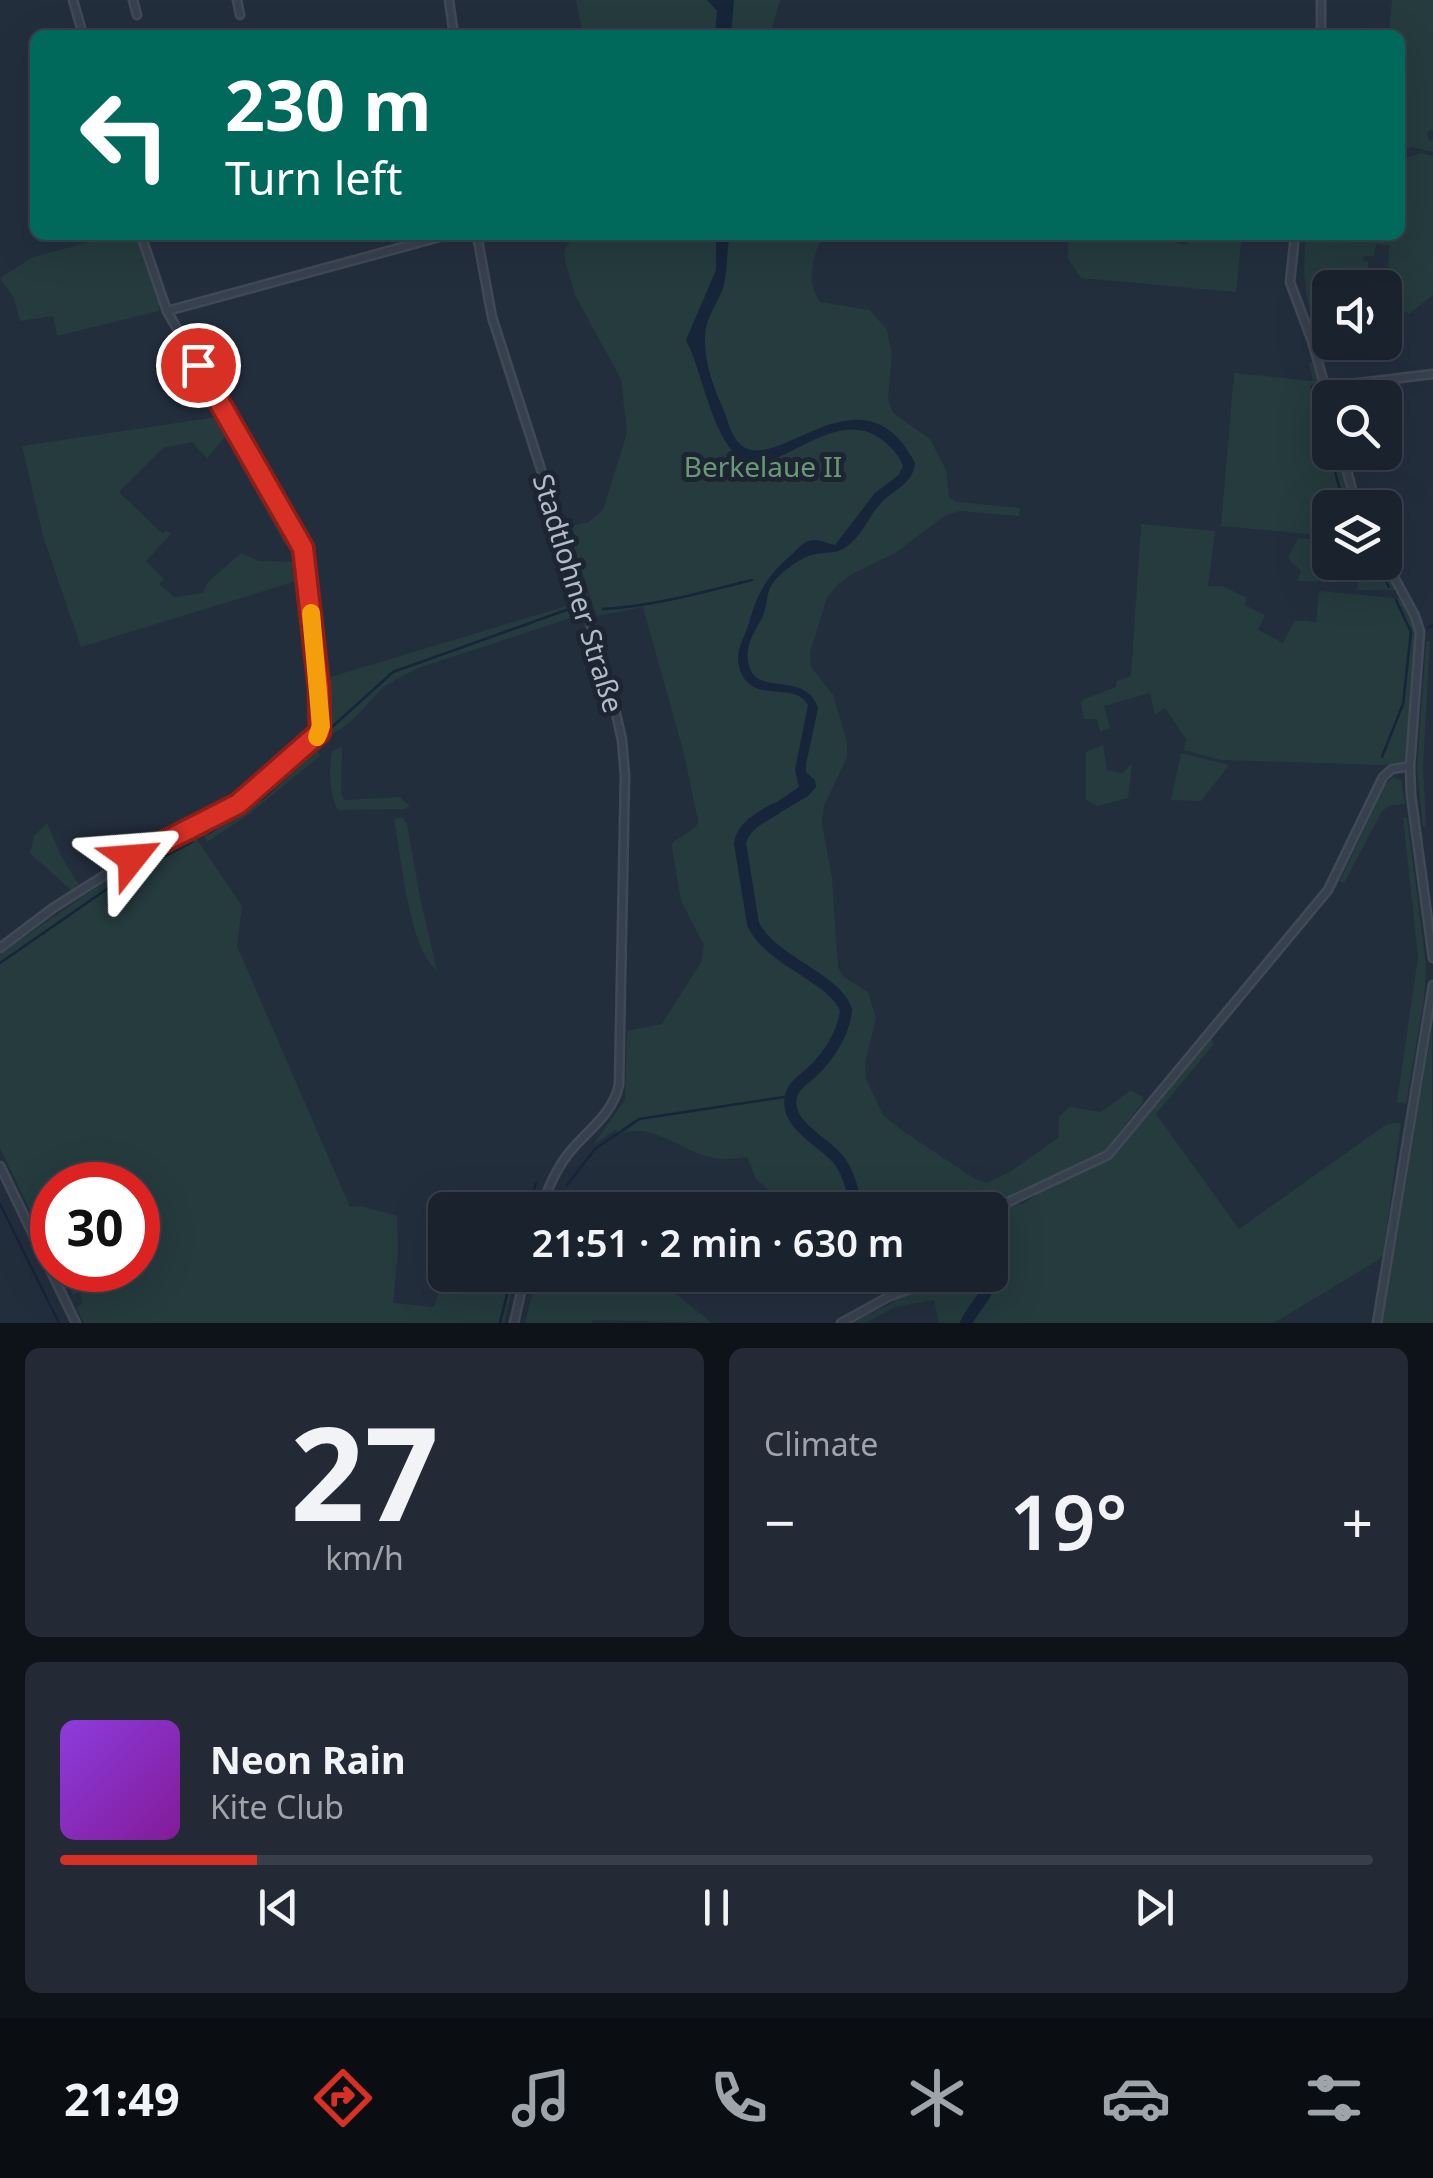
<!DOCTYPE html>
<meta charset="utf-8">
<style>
body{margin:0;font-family:"Noto Sans",sans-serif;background:#232a36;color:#f1f3f6;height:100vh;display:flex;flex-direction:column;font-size:38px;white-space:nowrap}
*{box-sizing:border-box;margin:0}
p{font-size:32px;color:#9fa4aa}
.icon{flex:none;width:55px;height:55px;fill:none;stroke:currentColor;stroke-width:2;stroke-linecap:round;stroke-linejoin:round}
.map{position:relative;height:1323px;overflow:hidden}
.drawer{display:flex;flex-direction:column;gap:25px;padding:25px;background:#0e1319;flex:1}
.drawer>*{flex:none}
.banner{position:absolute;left:30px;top:30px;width:1375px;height:210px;border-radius:15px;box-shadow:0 10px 40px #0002,0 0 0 2px #383f4a;background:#00695c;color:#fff;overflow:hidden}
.tools{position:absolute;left:1312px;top:270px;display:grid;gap:20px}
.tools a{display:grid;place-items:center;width:90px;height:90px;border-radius:15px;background:#1a222e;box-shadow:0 10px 40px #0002,0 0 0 2px #383f4a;font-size:50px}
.speed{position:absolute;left:30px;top:1162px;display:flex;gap:20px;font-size:50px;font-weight:700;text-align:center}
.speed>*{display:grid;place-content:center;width:130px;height:130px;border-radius:50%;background:#1a222e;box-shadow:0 10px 40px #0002,0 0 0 2px #383f4a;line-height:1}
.speed .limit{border:15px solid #d22;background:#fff;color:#111}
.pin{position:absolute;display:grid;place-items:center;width:85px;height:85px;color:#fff;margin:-42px;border:5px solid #fff;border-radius:50%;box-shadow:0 2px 10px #0007}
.me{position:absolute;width:110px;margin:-55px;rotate:62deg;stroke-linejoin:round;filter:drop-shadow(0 0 8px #0008)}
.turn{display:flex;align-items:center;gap:35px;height:210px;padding:0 30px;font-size:45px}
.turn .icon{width:130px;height:130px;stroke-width:2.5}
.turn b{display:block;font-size:70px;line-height:85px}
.big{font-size:75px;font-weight:600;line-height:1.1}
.drawer .widget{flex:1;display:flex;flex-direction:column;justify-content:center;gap:15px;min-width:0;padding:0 35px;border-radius:15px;background:#232a36}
.drawer .dial{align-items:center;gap:0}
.dial b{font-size:130px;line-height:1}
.song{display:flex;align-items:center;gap:30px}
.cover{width:120px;height:120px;border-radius:15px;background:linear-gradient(135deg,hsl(270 70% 55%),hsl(290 70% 35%))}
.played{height:10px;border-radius:5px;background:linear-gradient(90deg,#d93025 15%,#383f4a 15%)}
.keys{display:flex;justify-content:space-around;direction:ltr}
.heat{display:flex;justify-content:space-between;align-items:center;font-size:55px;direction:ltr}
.drawer .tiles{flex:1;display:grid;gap:25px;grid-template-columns:1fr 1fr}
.widget:last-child{grid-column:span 2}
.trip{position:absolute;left:428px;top:1192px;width:580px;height:100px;border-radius:15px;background:#1a222e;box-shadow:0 10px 40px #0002,0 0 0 2px #383f4a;font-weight:600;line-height:100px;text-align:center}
.menu{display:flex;height:160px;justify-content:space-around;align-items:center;background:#0a0e12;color:#9fa4aa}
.menu .icon{width:70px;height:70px}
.menu .selected{color:#d93025}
.menu b{font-size:45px;color:#f1f3f6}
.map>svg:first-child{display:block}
.green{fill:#253b3e}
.water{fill:#16253a}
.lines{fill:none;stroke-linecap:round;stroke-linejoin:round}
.stream{stroke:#16253a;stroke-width:2.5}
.river{stroke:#16253a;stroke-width:12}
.minor-casing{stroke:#404956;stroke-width:11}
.minor{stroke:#37404d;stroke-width:6}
.route-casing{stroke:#8d1f18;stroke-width:25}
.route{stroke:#d93025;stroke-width:18}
.slow{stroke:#f59e0b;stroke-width:18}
.labels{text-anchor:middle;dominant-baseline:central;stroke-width:10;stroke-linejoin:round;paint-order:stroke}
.park-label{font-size:28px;fill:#699974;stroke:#1c2531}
.street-label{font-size:28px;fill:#b2bbc8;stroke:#1c2531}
</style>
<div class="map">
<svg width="1433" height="1323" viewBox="0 0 1433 1323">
<rect width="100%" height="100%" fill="#232e3d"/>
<g class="green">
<polygon points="576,0 780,0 770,35 583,35"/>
<polygon points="1392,0 1433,0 1433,130 1427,132 1429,141 1433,140 1433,152 1411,147 1402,152 1400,165 1400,35 1389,35"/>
<path d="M 1421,153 L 1433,156 L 1433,295 L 1409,314 L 1404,311 L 1388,275 L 1389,245 L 1376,244 L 1374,256 L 1364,256 L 1363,260 L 1369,262 L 1367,274 L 1342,270 L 1323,272 L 1318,285 L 1330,299 L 1330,328 L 1314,328 C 1305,295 1302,269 1306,235 L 1400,235 L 1400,178 L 1405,176 L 1402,170 L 1407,158 Z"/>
<polygon points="116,235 139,235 160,303 159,311 57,336 53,316 20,321 14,298 0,278 33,257"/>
<path d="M 573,235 L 823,235 C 813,257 805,281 820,302 L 870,310 L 887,330 L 892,354 L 888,399 L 893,413 L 930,439 L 946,470 L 949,497 L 957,502 L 1020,508 L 1019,516 L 960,511 L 946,515 L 895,553 L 854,573 L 838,584 L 827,598 L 810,652 L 811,667 L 833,695 L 847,742 L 847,757 L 824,806 L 822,824 L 832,878 L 838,967 L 844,977 L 868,992 L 876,1018 L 865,1064 L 866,1079 L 883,1115 L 900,1129 L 975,1179 L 987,1183 L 1011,1171 L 1058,1138 L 1059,1117 L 1069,1107 L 1101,1112 L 1131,1090 L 1143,1097 L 1143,1102 L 1103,1153 L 1009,1195 L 1021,1205 L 1042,1191 L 1113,1157 L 1211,1039 L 1214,1044 L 1156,1114 L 1239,1229 L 1387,1124 L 1401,1123 L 1383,1255 L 1378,1260 L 1274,1323 L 939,1323 L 934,1300 L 895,1307 L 866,1323 L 852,1323 L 894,1302 L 876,1275 L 990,1275 L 990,1210 L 792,1210 L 756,1179 L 747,1157 C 737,1158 725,1160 715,1158 C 682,1153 657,1123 623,1133 L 636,1123 L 617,1134 L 616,1129 L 593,1145 L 625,1100 L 627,1031 L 662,1024 L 701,962 L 704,945 L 681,901 L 672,847 L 673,842 L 696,827 L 698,821 L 684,754 L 643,607 L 597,616 L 567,527 L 589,522 L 603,510 L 627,433 L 621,379 L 575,295 L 565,261 L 564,252 Z"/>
<polygon points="1068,235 1177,235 1176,243 1187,245 1189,235 1242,235 1236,292 1081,278 1068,259"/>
<polygon points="1309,362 1318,363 1330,414 1330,452 1340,453 1355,507 1330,508 1330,536 1221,526 1234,373 1313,381"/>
<polygon points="223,416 297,543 292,548 286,546 225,437 207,458 192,442 163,448 119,492 163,534 166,530 171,534 146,561 164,579 159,584 174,597 203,593 208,582 241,553 259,561 296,562 303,579 81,647 43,536 22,446"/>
<polygon points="1141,524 1215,531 1208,586 1223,586 1247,598 1245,605 1265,615 1258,630 1283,643 1295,620 1316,622 1319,591 1404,599 1417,631 1407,760 1383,765 1220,760 1184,750 1186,739 1165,708 1155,715 1150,693 1104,706 1110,728 1100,732 1097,719 1084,719 1081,702 1084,699 1116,687 1117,681 1131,676"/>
<polygon points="1298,538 1330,541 1330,550 1323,550 1319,582 1297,581 1301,571 1288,558"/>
<polygon points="1359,563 1384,563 1396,590 1357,590"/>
<path d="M 570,605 L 574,617 L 421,667 C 409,673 395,679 384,687 C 366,703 351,728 327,736 L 324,679 Z"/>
<polygon points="1430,641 1423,768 1426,827 1423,827 1417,769 1426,642"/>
<polygon points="1103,745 1107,770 1123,773 1132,763 1128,798 1097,806 1086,800 1086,752"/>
<polygon points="317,747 320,756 248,815 207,842 202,829 248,803"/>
<path d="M 342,747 L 341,793 L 344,800 L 399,797 L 410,806 L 404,809 L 338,810 C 329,795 329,769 332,751 Z"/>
<polygon points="1181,753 1229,765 1201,801 1171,800"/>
<polygon points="1393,777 1401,780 1405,804 1391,805 1382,811 1344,883 1340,881 1385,785"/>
<path d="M 402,817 L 407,824 L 420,898 L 437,970 C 409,950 401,855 394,819 Z"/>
<polygon points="1403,818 1407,818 1426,964 1424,1000 1406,1104 1397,1102 1418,957"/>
<polygon points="47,823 61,856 80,887 72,891 30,853 34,836"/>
<polygon points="191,834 196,838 242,906 237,946 350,1207 361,1206 397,1216 398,1252 393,1303 434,1307 445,1272 445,1275 507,1283 515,1280 504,1323 84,1323 76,1307 82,1304 80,1292 73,1295 60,1270 138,1270 138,1185 52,1185 52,1256 0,1148 0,954 100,885"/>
<polygon points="1432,1028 1433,1323 1382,1323"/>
<polygon points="537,1275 659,1275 667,1287 712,1323 593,1320 592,1323 525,1323"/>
</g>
<g class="water">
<polygon points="707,0 734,0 731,35 715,35 717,11"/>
<path d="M 716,235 L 730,235 C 726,252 728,271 723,288 C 717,305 705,318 705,338 C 704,362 714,389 724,411 C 728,422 732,438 741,445 C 778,476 862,361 915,463 C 913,484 894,489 881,503 C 870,514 865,530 854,540 C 838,557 830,550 812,555 C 799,558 775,576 770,588 C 766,597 767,608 762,618 C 755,631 745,645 748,661 C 753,700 805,668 818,708 L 806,764 L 806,772 L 815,780 L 816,787 L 808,796 L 764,822 L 761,813 L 799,787 L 795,770 L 808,705 C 795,681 757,703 742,675 C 732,654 743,642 749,623 C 757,595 766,577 788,558 C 794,553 799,546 806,542 C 817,537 825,543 835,545 L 875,493 L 899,475 L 903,466 C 900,457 893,449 885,442 C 834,399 776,483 740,458 C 712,438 702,370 686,340 L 716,270 Z"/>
</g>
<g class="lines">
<g class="stream">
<polyline points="1312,386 1326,441"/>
<polyline points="1329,450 1345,508"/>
<polyline points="1375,562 1389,587"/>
<path d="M 603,609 C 654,606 703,592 752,580"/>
<polyline points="1428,628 1433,625"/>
<polyline points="332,727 393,672 569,609"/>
<polyline points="1382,757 1403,704 1411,632 1396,600"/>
<polyline points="209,833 263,798 312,753"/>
<polyline points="0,963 117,882 192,842"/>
<polyline points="567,1185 595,1149 639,1119 791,1096"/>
<polyline points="0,1204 59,1323"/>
<polyline points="529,1210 536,1183"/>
<polyline points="500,1323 510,1282"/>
</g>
<g class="river">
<path d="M 775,809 C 761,817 743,826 740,843 L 753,924 C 771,962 836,978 846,1010 C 844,1032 829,1056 813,1071 C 806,1078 795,1084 792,1093 C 781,1123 823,1141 838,1159 C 849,1172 853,1194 858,1210"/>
<path d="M 966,1323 C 975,1304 997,1288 990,1266"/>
</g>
<defs>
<g id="minor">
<polyline points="73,0 83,35"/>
<polyline points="133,0 137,15"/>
<polyline points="237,0 240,15"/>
<polyline points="449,0 454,35"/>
<polyline points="1321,35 1321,0"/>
<polyline points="141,235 167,311"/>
<path d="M 477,235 L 492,317 L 608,678 L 622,740 L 625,775 L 619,1085 C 613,1112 592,1127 574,1147 C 557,1166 548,1186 541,1210"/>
<polyline points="1295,235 1290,282 1312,341 1330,404"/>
<polyline points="1326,387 1433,374"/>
<polyline points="1342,452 1357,508"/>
<polyline points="1385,560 1415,616 1420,632 1410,766 1411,795 1433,958"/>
<polyline points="0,948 53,908 132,858 238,805 320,732 319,688 303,548 167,311 447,235"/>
<polyline points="0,1166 76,1323"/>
<polyline points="990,1220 1008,1202 1108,1155 1328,890 1383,777 1392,769 1410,766"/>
<polyline points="514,1323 525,1275"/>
<polyline points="841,1323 890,1296 949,1275"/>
<polyline points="1377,1323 1433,985"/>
</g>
</defs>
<use href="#minor" class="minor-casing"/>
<use href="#minor" class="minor"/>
</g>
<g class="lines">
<defs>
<polyline id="route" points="132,858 238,804 320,732 319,688 303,548 198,365"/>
</defs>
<use href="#route" class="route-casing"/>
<use href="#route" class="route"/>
<polyline class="slow" points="311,613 321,726 317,737"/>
</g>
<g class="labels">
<g class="park-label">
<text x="763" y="466">Berkelaue II</text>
</g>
<g class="street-label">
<text transform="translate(579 593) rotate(73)">Stadtlohner Straße</text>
</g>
</g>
</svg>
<div class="tools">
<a><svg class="icon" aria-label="sound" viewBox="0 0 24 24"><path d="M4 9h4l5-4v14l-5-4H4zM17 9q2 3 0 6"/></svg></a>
<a><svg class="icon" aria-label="search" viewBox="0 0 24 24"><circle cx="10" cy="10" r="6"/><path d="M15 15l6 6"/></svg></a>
<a><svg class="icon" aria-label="layers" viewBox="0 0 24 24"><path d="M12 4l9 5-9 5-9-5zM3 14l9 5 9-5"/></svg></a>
</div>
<div class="speed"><div class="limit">30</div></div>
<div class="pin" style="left:198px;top:365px;background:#d93025"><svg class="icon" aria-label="arrive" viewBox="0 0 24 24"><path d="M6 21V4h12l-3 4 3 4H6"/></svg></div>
<svg class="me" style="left:132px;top:858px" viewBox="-20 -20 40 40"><path d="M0-17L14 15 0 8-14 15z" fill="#d93025" stroke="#fff" stroke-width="4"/></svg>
<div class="trip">21:51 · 2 min · 630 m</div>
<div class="banner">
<div class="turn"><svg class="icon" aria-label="left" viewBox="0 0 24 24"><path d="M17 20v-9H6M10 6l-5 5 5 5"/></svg><div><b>230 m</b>Turn left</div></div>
</div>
</div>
<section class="drawer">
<div class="tiles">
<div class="widget dial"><b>27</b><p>km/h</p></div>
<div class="widget"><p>Climate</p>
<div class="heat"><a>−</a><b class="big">19°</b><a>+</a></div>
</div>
<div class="widget">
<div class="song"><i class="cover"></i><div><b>Neon Rain</b><p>Kite Club</p></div></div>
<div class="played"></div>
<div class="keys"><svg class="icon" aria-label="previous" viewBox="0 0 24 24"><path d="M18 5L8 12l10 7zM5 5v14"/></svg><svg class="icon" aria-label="pause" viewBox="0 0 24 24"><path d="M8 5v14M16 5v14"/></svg><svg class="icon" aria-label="next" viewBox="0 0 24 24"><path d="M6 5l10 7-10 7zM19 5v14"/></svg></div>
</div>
</div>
</section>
<nav class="menu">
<b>21:49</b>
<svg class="icon selected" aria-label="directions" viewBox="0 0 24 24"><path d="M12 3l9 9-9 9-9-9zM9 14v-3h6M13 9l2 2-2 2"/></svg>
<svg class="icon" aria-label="music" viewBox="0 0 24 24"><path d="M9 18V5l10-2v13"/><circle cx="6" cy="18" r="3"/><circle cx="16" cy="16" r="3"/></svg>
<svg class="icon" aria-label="phone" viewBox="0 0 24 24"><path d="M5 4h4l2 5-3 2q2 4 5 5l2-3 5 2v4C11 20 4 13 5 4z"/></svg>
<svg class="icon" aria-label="climate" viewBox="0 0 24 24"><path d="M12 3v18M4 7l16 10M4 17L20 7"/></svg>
<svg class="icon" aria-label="car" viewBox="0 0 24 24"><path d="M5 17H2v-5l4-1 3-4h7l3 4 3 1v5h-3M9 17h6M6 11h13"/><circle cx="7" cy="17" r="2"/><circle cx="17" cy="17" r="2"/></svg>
<svg class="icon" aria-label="filters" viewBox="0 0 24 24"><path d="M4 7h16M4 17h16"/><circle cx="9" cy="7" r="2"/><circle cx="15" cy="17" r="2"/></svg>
</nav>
